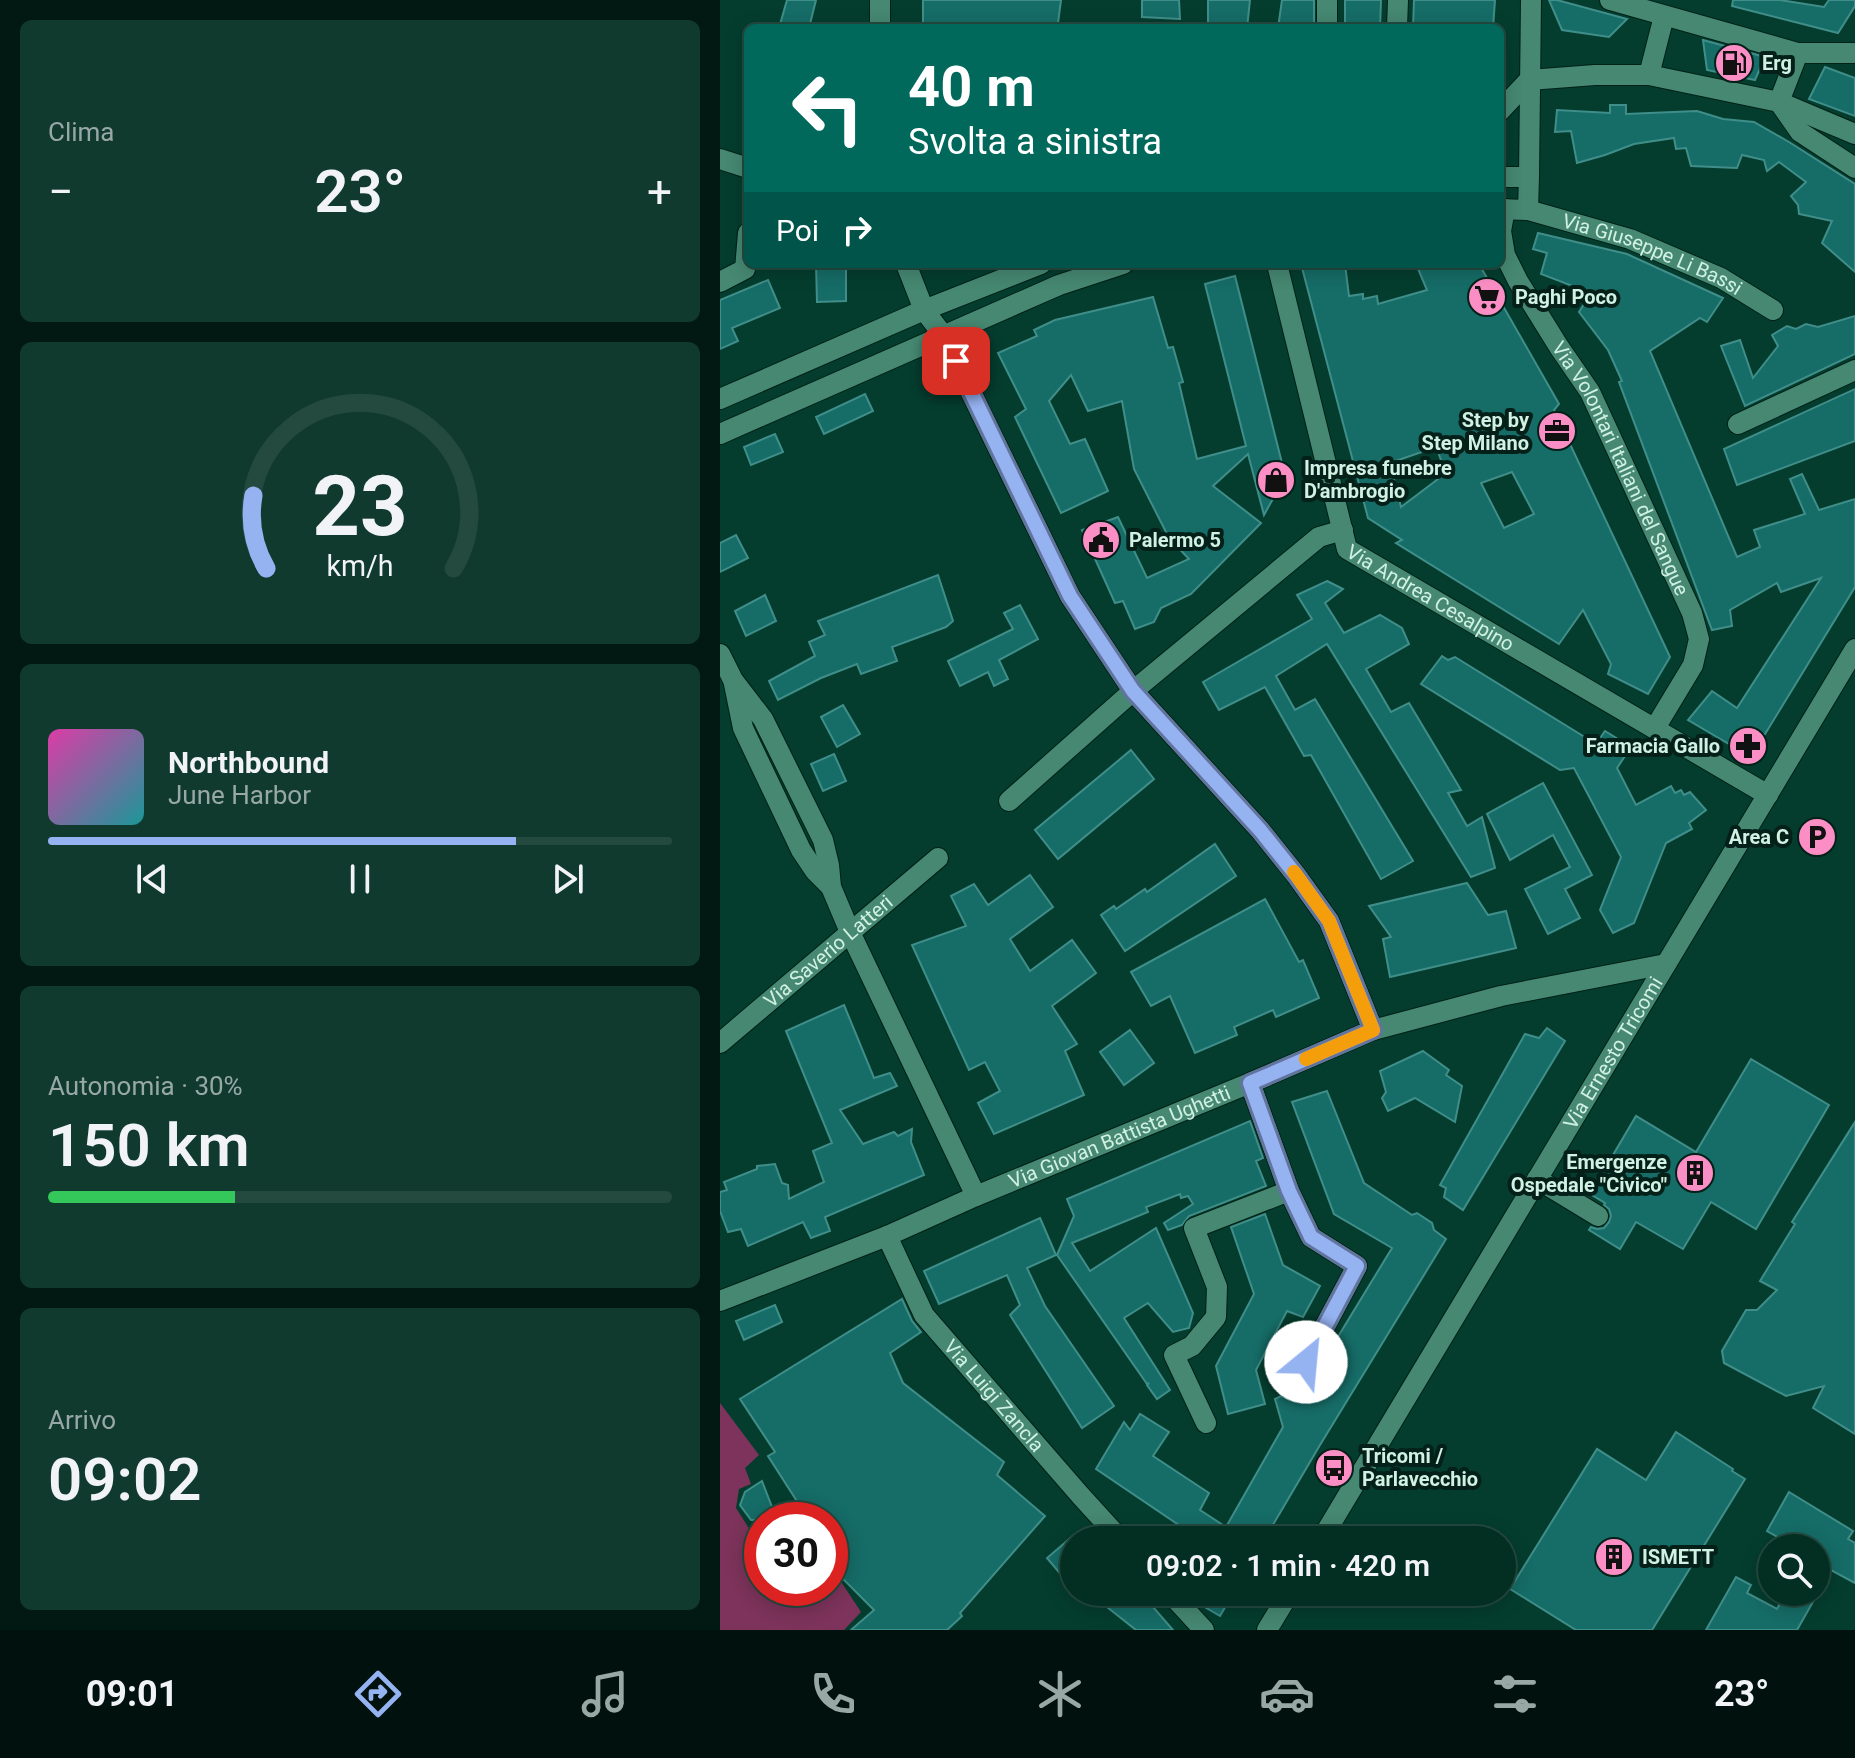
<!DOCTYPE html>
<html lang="it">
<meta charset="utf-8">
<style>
body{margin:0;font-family:Roboto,sans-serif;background:#113a2f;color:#f1f3f6;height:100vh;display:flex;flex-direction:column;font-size:30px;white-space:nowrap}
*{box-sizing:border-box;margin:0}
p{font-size:26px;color:#97a8a5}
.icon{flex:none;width:44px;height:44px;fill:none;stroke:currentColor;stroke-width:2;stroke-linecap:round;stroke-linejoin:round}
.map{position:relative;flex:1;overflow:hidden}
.side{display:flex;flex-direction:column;gap:20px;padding:20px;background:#021913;width:720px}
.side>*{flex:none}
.top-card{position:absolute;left:24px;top:24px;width:760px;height:244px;border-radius:12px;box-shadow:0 4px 20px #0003,0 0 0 2px #244a40;background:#00695c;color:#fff;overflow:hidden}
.tools{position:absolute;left:1038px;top:1534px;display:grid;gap:16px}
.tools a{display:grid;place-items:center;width:72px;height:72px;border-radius:50%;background:#032e22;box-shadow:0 4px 20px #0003,0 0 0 2px #244a40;font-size:40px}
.speed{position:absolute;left:24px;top:1502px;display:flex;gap:16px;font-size:40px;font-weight:700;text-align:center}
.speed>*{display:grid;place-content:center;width:104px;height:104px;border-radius:50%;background:#032e22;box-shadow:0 4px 20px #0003,0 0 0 2px #244a40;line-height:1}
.speed .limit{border:12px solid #d22;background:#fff;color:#111}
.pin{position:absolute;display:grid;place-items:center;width:68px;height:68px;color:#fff;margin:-34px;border-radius:16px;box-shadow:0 4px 12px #0006}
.me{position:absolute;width:88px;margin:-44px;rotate:28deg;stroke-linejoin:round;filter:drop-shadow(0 0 6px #0008)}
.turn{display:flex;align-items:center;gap:28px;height:168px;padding:0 32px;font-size:36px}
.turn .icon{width:104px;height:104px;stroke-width:2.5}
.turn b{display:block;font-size:56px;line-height:68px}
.then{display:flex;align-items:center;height:76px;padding:0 32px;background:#0003;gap:16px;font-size:30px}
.big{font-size:60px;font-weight:600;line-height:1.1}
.side .card{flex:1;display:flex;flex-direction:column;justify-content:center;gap:12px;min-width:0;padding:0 28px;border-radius:12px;background:#113a2f}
.side .dial{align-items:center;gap:0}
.dial svg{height:208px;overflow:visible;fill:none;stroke:#244a40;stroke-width:7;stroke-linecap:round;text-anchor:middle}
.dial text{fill:#f1f3f6;stroke:none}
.song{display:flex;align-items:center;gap:24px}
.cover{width:96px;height:96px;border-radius:12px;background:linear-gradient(135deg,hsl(320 70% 55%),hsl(180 70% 35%))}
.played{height:8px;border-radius:4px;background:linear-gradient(90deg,#95b2f1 75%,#244a40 75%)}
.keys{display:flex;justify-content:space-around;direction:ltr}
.heat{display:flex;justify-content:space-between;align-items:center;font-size:44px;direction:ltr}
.charge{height:12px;border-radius:6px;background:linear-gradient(90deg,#34c759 30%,#244a40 0)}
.trip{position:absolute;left:340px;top:1526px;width:456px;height:80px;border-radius:40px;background:#032e22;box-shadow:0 4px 20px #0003,0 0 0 2px #244a40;font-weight:600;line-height:80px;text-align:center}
.tabs{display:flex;height:128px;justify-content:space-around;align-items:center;background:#01120e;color:#97a8a5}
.tabs .icon{width:56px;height:56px}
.tabs .selected{color:#95b2f1}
.tabs b{font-size:36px;color:#f1f3f6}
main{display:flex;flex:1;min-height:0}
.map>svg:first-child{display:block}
.green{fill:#7d335b}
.building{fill:#166c67;stroke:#408e89;stroke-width:2;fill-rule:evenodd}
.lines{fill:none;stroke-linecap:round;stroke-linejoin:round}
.minor-casing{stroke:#002117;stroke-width:22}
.minor{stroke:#468872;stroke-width:20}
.route-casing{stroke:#61749d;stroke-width:20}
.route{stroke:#95b2f1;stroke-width:14}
.slow{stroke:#f59e0b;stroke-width:14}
.labels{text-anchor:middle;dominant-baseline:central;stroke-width:8;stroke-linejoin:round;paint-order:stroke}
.poi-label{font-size:20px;font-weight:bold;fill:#d0f1e4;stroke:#042018;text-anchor:start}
.street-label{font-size:20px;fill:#d0f1e4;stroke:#042018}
</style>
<main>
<section class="side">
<div class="card"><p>Clima</p>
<div class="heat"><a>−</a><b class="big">23°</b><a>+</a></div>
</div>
<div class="card dial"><svg viewBox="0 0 100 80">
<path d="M14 69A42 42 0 1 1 86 69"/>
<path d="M14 69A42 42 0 0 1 9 41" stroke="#95b2f1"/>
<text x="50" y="56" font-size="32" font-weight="700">23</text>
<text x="50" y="72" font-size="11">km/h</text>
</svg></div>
<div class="card">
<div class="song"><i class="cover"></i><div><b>Northbound</b><p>June Harbor</p></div></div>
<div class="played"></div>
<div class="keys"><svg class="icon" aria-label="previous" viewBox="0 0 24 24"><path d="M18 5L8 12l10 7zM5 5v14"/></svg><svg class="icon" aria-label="pause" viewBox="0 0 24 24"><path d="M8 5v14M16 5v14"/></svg><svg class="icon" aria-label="next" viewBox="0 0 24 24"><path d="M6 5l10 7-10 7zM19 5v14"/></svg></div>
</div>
<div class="card"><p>Autonomia · 30%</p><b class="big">150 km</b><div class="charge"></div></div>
<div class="card"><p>Arrivo</p><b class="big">09:02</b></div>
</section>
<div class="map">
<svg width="1135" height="1630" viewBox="0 0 1135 1630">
<rect width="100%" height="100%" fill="#043d2e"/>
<polygon class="green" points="0,1403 39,1455 25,1468 31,1484 19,1489 16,1508 32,1533 42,1532 42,1588 110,1588 110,1565 141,1612 124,1630 0,1630"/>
<g class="building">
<polygon points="67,0 96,0 89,28 59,28"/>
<polygon points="203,0 341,0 338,23 230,28 203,28"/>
<polygon points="422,0 459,0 460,19 422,17"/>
<polygon points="488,0 530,0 527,28 488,28"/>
<polygon points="562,0 594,0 594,28 558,28"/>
<polygon points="625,0 661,0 660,28 625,28"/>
<polygon points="694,0 775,0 773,28 693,28"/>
<polygon points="829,0 837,0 907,19 889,37 842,30"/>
<polygon points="1013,0 1060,0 1104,7 1109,0 1135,0 1135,6 1118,33 1012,6"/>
<polygon points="983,40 1045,57 1035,80 987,70"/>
<polygon points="1105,67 1135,78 1135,116 1089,99"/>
<polygon points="890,105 906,105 906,114 977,111 1003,119 1034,122 1069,142 1135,184 1135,272 1102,243 1112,221 1079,214 1078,205 1071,196 1086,182 1059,162 1047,171 1044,160 1022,155 1017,168 971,166 966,148 956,149 954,138 914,144 885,155 857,163 851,131 835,132 837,110 890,113"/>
<polygon points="818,233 907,254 1003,298 987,322 980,318 930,351 1017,557 1040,547 1034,530 1085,514 1070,479 1082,474 1099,510 1135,499 1135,587 1031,757 968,720 992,691 1017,708 1101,578 1061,592 1057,583 1010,610 1012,626 992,630 899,382 902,381 888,350 859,312 871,293 821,274 827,253 813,249"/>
<polygon points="96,264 126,264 126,301 97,302"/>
<path d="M 581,264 L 625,264 L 629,296 L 643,294 L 643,299 L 657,296 L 658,304 L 707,290 L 696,264 L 759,264 L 839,404 L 834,410 L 950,657 L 928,694 L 888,674 L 891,664 L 863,610 L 839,644 L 676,543 L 682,540 L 648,518 ZM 716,447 L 726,473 L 681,507 L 670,463 ZM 792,472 L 814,514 L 784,528 L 761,483 Z"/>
<polygon points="515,276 569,491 555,495 544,515 528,454 493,486 541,523 471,594 441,608 434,622 415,629 403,601 395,603 362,530 398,517 427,578 469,559 449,538 414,469 402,401 368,411 351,375 329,401 350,444 365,439 388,491 341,513 295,417 306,409 278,353 317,336 314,330 335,320 433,297 448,348 453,347 463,382 459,383 477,459 526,446 485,284"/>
<polygon points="48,280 60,308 12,328 18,341 0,349 0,300"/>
<polygon points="1135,316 1135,354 1025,406 1001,346 1020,340 1033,378 1058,346 1052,335 1067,326 1076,329 1086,324 1098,327"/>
<polygon points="1135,389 1135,441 1017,485 1004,449"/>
<polygon points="145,394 153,411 104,434 96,417"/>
<polygon points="55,434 63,452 31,465 24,447"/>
<polygon points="16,535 28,558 0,572 0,543"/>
<polygon points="218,575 233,621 226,627 172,647 177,661 141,674 137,664 101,678 58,700 49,681 95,656 89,642 105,635 98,621"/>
<polygon points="607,581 623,589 605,603 624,633 660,615 682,628 689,644 646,669 671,712 689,703 741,790 728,793 747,826 762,817 775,868 751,877 607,644 556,676 575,710 595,699 693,861 661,879 591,755 584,756 545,687 499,710 483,682 592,619 577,595"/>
<polygon points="45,595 56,621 26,636 15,611"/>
<polygon points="300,605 318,639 279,660 288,679 274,686 268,672 240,686 228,661 293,629 284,613"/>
<polygon points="722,656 728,660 735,657 876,744 885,731 911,747 897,768 916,805 951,786 955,793 961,790 964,795 970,792 986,810 969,823 972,829 946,843 914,923 893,933 880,910 901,857 854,768 840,770 701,684"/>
<polygon points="123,705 140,734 117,747 101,717"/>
<polygon points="411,750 434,779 338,859 315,830"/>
<polygon points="114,754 126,781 103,791 91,764"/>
<polygon points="823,783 872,875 845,889 860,918 828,934 805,889 850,867 833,835 790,860 767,814"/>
<polygon points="495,844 516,876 405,951 381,915 394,906 396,909 425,889 427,892"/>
<polygon points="310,875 333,907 290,939 310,971 352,940 376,973 332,1006 357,1044 345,1051 364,1095 274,1134 258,1103 280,1091 265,1062 249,1070 192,945 246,926 231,896 254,884 268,905"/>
<polygon points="747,883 768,915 786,911 796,948 670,977 663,939 671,937 649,906"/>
<polygon points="545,899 579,962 583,960 599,998 556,1017 553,1010 514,1027 517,1035 475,1053 450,996 431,1006 411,972"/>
<polygon points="124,1005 154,1078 170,1073 177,1086 120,1110 143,1144 174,1132 178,1136 192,1129 191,1142 204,1175 105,1217 110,1231 91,1238 83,1222 28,1246 21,1229 8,1232 0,1211 0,1192 7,1190 4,1182 37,1169 37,1166 55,1164 62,1183 68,1185 69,1199 104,1182 93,1151 112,1143 66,1031"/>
<polygon points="827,1028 845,1041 743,1210 724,1197 726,1188 720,1185 805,1034 819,1038"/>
<polygon points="410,1030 434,1063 404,1085 380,1052"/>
<polygon points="703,1051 729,1070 726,1075 742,1086 735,1122 695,1098 668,1111 662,1098 666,1092 660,1071"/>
<polygon points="1031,1059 1109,1105 1036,1229 991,1202 963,1249 916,1222 900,1249 869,1230 871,1227 877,1229 884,1228 889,1222 891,1216 889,1209 884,1205 885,1203 870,1194 916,1116 976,1152"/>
<polygon points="607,1091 644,1183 692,1215 697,1213 712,1223 714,1230 726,1239 600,1445 544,1540 497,1540 483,1535 478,1538 376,1469 404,1422 410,1430 420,1414 449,1432 433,1456 489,1493 480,1510 506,1527 563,1427 555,1399 591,1381 672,1248 614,1214 572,1102"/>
<polygon points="530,1121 543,1158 536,1161 546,1186 469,1216 462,1225 448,1230 444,1223 473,1204 468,1196 461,1198 460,1194 426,1207 428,1212 352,1243 370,1271 436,1228 473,1313 469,1328 453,1332 428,1303 404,1318 450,1390 437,1399 427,1385 429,1383 427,1384 337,1255 354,1216 347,1199"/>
<polygon points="1135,1122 1135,1434 1093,1408 1104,1386 1066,1396 1004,1363 1002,1351 1026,1310 1037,1310 1057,1290 1040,1281 1075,1224 1072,1222"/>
<polygon points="545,1214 563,1265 600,1286 583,1317 567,1311 536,1370 545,1404 508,1414 496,1366 534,1294 511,1227"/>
<polygon points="320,1218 336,1255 307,1268 325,1306 394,1406 362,1428 290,1315 300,1305 287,1275 219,1304 204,1271"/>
<polygon points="182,1299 192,1321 201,1332 170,1353 183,1383 284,1462 277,1475 325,1516 240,1613 242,1616 227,1630 131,1630 154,1610 124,1580 110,1553 110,1520 89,1520 48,1456 55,1452 20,1399"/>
<polygon points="55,1305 62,1322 24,1340 16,1321"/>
<polygon points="956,1432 1013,1469 1012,1471 1025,1479 932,1630 856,1630 790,1589 877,1449 926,1480"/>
<polygon points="42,1481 57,1520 31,1520 20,1505 25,1492"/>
<polygon points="1069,1492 1133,1531 1128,1539 1135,1543 1135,1583 1111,1570 1077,1630 986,1630 1016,1577 1031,1585 1027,1593 1057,1609 1066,1592 1096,1592 1096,1548 1077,1548 1047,1531"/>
<polygon points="354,1535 354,1590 327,1558"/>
<polygon points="368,1592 420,1592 453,1630 416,1630"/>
<polygon points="467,1592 514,1592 500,1616 476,1602"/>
</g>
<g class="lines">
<defs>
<g id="minor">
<polyline points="160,0 160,28"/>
<polyline points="890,0 1078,53 1135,53"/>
<polyline points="607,28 607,0"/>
<polyline points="677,28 678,0"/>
<polyline points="929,75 944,16"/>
<polyline points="809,80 875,75 929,75 1059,102 1078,53"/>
<polyline points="1059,102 1080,132 1135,168"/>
<polyline points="1059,102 1135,134"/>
<polyline points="780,111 809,80"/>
<polyline points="0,159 28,168"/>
<polyline points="780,177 809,177 808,210"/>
<polyline points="809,177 811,0"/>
<path id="s1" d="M 780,209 L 808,210 L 910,239 L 1001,278 L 1053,310"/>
<path id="s2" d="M 785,209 L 781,231 L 785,255 L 798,281 L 839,347 L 870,392 L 972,613 L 979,639 L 973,665 L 935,728"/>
<polyline points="186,264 204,310 223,335 350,596 413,691 540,830 576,875 609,921 653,1030"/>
<path id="s3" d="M 557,264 L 627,549 L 1048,795"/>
<polyline points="0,282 25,269 28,233"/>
<polyline points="0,399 204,310 321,264"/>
<polyline points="1018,424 1135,370"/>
<polyline points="0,434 339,285 403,264"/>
<polyline points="0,654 13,680 43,719 103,840 109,865 111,887 130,932 256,1196"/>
<polyline points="14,684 23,728 81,850 95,871 111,887"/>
<polyline points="289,801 413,691 599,537 623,530"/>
<path id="s4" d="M 0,1043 L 218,858"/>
<polyline points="530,1083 569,1191 591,1237 637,1266 586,1362"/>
<polyline points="817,1179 878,1216"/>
<path id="s5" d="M 167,1236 L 204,1315 L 360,1495 L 401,1540"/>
<path id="s6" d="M 0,1301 L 167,1236 L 256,1196 L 530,1083 L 653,1030 L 781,996 L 946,964"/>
<polyline points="486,1423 454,1355 472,1346 496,1317 497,1287 474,1228 569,1191"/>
<path id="s7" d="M 601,1540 L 1135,649"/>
<polyline points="449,1592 484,1630"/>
<polyline points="547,1630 570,1592"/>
</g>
</defs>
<use href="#minor" class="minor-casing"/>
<use href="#minor" class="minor"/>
</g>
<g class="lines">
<defs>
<polyline id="route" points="236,361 350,596 413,691 540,830 576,875 609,921 653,1030 530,1083 569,1191 591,1237 637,1266 586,1362"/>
</defs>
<use href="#route" class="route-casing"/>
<use href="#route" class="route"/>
<polyline class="slow" points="574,872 609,921 653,1030 586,1059"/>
</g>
<defs>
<symbol id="fuel-disc" viewBox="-11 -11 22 22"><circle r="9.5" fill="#fb8fc5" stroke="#042018"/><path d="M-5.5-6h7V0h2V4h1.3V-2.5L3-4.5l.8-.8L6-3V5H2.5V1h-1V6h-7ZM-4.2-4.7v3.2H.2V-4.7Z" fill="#111"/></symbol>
<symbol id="supermarket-disc" viewBox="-11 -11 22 22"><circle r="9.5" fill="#fb8fc5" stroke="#042018"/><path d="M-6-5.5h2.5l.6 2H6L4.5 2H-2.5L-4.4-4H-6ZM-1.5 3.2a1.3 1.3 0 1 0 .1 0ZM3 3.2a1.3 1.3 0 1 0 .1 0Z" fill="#111"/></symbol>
<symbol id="office-disc" viewBox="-11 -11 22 22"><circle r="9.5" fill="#fb8fc5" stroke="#042018"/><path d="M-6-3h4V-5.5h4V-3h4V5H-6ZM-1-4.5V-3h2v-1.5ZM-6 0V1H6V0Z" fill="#111"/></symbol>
<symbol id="shop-disc" viewBox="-11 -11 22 22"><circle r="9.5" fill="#fb8fc5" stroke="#042018"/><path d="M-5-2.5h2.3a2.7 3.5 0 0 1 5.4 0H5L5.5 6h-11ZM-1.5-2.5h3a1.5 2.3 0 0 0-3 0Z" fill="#111"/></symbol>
<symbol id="civic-disc" viewBox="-11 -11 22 22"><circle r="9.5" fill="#fb8fc5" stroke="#042018"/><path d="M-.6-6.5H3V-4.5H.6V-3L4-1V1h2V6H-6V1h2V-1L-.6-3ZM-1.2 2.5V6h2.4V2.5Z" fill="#111"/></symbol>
<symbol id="pharmacy-disc" viewBox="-11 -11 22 22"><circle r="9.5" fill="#fb8fc5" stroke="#042018"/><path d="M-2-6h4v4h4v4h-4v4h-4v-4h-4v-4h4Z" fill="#111"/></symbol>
<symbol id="parking-disc" viewBox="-11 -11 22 22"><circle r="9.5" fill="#fb8fc5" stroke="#042018"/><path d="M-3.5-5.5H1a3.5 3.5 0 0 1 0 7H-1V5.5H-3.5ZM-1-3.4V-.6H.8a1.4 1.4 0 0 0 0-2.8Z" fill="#111"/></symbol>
<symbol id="building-disc" viewBox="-11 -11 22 22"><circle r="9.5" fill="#fb8fc5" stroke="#042018"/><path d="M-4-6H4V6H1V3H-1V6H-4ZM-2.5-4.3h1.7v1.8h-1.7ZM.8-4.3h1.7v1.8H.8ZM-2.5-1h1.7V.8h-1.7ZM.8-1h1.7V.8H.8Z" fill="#111"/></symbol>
<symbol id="bus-disc" viewBox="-11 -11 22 22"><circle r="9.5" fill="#fb8fc5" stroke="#042018"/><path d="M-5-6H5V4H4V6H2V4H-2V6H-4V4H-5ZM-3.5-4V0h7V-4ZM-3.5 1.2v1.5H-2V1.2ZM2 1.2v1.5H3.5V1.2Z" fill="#111"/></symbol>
</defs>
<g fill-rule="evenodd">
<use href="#fuel-disc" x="992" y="41" width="44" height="44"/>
<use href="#supermarket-disc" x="745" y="275" width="44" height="44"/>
<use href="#office-disc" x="815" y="409" width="44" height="44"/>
<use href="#shop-disc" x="534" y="458" width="44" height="44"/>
<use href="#civic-disc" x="359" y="518" width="44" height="44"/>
<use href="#pharmacy-disc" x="1006" y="724" width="44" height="44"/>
<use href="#parking-disc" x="1075" y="815" width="44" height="44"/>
<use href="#building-disc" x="953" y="1151" width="44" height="44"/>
<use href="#bus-disc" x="592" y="1446" width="44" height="44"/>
<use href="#building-disc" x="872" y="1535" width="44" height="44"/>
</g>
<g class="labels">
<g class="poi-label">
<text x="1042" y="63">Erg</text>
<text x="795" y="297">Paghi Poco</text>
<text x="809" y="420" text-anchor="end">Step by<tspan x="809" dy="23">Step Milano</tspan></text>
<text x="584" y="468">Impresa funebre<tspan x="584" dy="23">D'ambrogio</tspan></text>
<text x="409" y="540">Palermo 5</text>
<text x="1000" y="746" text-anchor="end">Farmacia Gallo</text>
<text x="1069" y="837" text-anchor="end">Area C</text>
<text x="947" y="1162" text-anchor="end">Emergenze<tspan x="947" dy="23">Ospedale "Civico"</tspan></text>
<text x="642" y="1456">Tricomi /<tspan x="642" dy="23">Parlavecchio</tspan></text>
<text x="922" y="1557">ISMETT</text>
</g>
<g class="street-label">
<text stroke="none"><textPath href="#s1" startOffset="160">Via Giuseppe Li Bassi</textPath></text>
<text stroke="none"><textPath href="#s2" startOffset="290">Via Volontari Italiani del Sangue</textPath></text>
<text stroke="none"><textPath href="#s3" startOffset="390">Via Andrea Cesalpino</textPath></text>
<text stroke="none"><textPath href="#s4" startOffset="142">Via Saverio Latteri</textPath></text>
<text stroke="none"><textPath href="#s7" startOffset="568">Via Ernesto Tricomi</textPath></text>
<text stroke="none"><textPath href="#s6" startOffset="432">Via Giovan Battista Ughetti</textPath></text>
<text stroke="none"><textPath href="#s5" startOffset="194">Via Luigi Zancla</textPath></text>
</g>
</g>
</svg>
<div class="tools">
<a><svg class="icon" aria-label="search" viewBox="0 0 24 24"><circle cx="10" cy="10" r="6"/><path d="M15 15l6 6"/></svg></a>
</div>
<div class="speed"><div class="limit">30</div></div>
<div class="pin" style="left:236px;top:361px;background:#d93025"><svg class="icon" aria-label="arrive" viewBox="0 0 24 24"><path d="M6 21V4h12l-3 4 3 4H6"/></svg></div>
<svg class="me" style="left:586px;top:1362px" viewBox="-20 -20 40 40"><circle r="19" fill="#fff"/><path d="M0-13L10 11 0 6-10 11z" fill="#95b2f1"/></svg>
<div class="trip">09:02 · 1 min · 420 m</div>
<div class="top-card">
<div class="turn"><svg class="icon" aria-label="left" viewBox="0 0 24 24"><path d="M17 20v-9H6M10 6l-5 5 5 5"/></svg><div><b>40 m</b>Svolta a sinistra</div></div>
<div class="then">Poi<svg class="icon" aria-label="right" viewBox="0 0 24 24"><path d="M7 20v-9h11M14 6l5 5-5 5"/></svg></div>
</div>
</div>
</main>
<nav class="tabs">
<b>09:01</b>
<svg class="icon selected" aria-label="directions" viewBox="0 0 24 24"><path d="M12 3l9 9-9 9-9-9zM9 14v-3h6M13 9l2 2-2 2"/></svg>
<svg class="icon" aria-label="music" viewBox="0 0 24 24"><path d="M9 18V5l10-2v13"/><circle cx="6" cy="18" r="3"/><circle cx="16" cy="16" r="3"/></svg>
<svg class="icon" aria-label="phone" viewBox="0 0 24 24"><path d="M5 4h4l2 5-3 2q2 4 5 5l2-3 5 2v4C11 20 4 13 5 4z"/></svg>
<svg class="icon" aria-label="climate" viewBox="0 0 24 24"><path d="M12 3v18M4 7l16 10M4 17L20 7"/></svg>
<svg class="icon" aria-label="car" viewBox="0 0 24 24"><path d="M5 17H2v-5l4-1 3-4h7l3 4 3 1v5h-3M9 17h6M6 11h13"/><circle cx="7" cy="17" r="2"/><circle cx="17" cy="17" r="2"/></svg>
<svg class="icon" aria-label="filters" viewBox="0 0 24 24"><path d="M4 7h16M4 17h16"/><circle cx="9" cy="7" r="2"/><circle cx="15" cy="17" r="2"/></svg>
<b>23°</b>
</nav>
